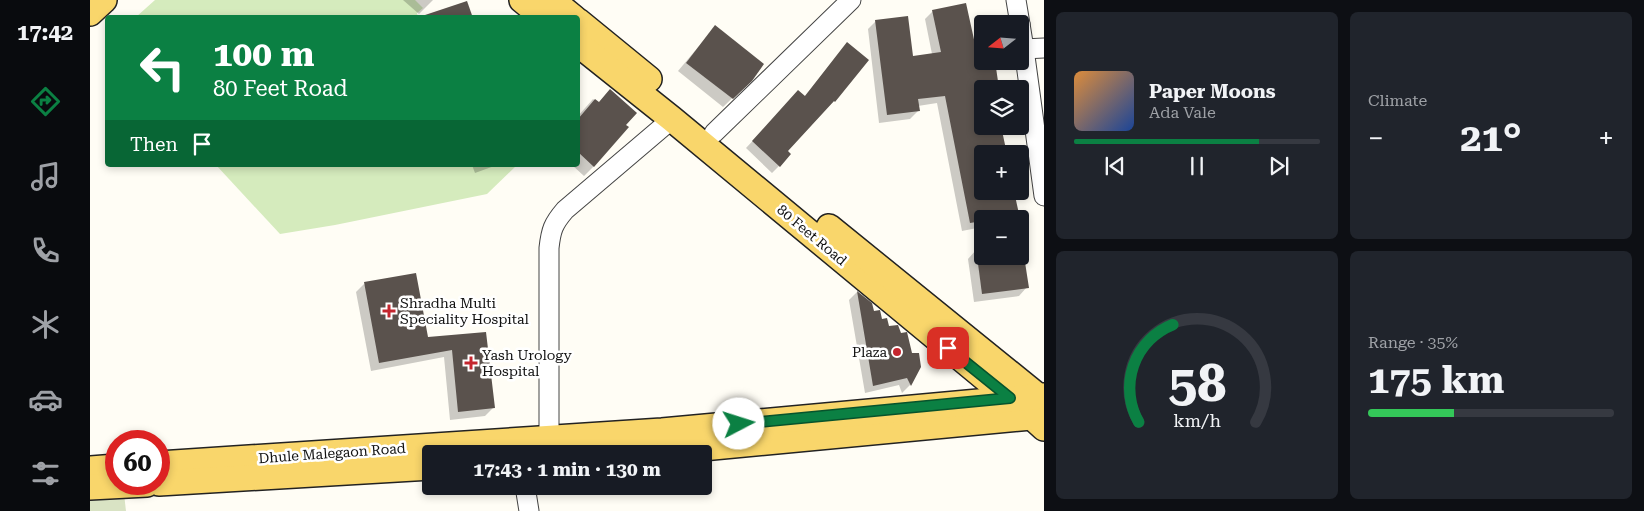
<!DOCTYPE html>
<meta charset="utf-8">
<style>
body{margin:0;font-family:"Roboto Serif",serif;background:#20242c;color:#f1f3f6;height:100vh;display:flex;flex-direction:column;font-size:19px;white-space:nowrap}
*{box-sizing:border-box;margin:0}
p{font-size:16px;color:#9ea1a6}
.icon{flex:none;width:28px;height:28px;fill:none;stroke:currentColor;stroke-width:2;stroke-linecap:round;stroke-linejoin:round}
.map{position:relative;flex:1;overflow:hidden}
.panel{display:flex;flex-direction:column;gap:12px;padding:12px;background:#0d0f14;width:600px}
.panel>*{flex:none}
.hud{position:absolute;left:15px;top:15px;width:475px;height:152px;border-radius:5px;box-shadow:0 2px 8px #0003;background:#0b8043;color:#fff;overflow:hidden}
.needle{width:32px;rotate:253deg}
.buttons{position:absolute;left:884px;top:15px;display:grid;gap:10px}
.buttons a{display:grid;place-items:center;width:55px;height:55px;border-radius:5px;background:#171b24;box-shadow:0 2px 8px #0003;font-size:25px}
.speed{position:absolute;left:15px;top:430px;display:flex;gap:10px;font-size:25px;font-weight:700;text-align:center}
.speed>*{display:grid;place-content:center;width:65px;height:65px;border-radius:50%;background:#171b24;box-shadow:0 2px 8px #0003;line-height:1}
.speed .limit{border:8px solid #d22;background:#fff;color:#111}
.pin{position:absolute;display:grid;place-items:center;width:42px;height:42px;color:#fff;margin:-21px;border-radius:10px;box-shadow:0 2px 8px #0006}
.me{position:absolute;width:55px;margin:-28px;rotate:85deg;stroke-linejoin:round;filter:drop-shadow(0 0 4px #0008)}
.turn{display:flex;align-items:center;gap:18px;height:105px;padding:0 25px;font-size:22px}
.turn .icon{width:65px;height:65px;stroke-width:2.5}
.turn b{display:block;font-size:35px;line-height:42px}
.then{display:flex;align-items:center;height:48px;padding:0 25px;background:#0003;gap:10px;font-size:19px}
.big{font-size:38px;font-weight:700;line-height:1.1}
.panel .tile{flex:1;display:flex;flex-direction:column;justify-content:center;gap:8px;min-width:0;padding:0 18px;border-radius:8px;background:#20242c}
.panel .dial{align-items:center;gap:0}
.dial svg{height:130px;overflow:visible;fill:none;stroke:#363941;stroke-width:7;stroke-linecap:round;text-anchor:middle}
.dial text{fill:#f1f3f6;stroke:none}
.song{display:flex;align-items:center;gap:15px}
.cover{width:60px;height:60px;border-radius:8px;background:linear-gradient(135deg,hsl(30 70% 55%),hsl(220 70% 35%))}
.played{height:5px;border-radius:2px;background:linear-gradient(90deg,#0b8043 75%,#363941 75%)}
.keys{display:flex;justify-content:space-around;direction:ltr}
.heat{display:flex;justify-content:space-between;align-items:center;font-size:28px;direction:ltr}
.charge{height:8px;border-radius:4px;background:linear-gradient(90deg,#34c759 35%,#363941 0)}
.panel .tiles{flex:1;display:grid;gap:12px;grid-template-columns:repeat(2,1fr)}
.trip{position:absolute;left:332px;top:445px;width:290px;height:50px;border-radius:5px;background:#171b24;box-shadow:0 2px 8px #0003;font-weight:700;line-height:50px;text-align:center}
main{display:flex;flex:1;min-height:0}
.tabs{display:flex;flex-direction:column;width:90px;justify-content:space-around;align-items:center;background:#090b0e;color:#9ea1a6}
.tabs .icon{width:35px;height:35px}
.tabs .current{color:#0b8043}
.tabs b{font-size:22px;color:#f1f3f6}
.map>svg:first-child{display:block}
.green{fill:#d5ebbd}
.cemetery{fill:#d9e3c4}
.shadow{fill:#0003}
.building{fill:#5a524d}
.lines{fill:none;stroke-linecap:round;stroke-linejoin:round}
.minor-casing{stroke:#444;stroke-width:21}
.major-casing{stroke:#222;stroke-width:28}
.minor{stroke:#fff;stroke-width:19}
.major{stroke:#f9d66b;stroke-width:25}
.route-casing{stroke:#07532c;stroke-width:12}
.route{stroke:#0b8043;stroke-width:9}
.poi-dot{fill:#c4262e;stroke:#fff;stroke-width:2}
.labels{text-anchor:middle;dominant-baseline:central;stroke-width:5;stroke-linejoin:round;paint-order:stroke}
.street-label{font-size:14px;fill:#111;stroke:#fff}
.poi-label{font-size:14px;fill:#111;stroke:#fff;text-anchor:start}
</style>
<main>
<nav class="tabs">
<b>17:42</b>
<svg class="icon current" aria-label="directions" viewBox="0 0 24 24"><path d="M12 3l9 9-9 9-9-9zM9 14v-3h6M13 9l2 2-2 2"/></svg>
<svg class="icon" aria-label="music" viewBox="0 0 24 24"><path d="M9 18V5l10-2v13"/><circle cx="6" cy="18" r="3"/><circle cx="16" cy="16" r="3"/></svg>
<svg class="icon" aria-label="phone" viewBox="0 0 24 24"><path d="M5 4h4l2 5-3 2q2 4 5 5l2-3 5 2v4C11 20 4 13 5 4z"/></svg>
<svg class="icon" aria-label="climate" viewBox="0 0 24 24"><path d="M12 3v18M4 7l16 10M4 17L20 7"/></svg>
<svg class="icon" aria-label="car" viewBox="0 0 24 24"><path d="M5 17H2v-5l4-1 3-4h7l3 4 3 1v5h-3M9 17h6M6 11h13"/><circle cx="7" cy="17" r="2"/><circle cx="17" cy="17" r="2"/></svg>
<svg class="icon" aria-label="filters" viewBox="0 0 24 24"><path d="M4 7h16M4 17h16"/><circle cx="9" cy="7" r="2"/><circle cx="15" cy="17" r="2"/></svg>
</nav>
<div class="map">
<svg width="954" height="511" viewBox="0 0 954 511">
<rect width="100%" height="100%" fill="#fffdf5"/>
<g class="green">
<polygon points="65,0 325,0 333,8 327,13 328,18 46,17"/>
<polygon points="126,165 427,165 397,194 245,225 190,234"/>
</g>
<polygon class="cemetery" points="33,485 36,511 0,511 0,487"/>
<g class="shadow">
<polygon points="313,0 343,0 329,14"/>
<polygon points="843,11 884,46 892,45 892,61 908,87 892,89 892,126 914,126 914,129 892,154 892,191 928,213 922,219 892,219 892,227 872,231 847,103 828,106 828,111 820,119 789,123 778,29 786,21 822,57 842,54 835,19"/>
<polygon points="625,27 661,80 633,107 588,71"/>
<polygon points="751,51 777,60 744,101 697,151 689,166 682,173 656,148 702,99 714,97"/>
<polygon points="503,99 508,103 504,166 494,176 482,165 488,165 488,116"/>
<polygon points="382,165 407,165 385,173"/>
<polygon points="930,244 931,244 937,287 929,296 884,302 878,259 886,250 892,249 892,256 930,256"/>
<polygon points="274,284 337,339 395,333 403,408 395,416 360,420 354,357 281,371 266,292"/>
<polygon points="767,292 781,304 783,313 799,328 830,366 820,385 812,393 809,385 775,393 759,300"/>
</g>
<g class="building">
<polygon points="377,1 383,18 335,18 335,15"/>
<polygon points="876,3 885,44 892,43 892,61 905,61 909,88 892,89 892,126 911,126 917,154 892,154 892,191 924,191 929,214 903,219 892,219 892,221 880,223 855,96 828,99 830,111 797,115 785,20 818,16 823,56 851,52 842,10"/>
<polygon points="625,25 674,64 662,81 643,99 596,63"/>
<polygon points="757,42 779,60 745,102 744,101 698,151 701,154 690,167 662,141 708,90 715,96"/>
<polygon points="520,89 547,113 536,125 539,127 504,167 488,152 488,119 505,99 509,102"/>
<polygon points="887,256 934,256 939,288 892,294"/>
<polygon points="326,273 338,337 396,332 405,408 368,412 362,350 289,363 274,282"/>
<polygon points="767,291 782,303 784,311 790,310 792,319 797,318 799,326 808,325 811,333 817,332 822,353 829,353 831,367 821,386 817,378 783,386"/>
</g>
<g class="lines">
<defs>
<g id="minor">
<polyline points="926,0 930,24"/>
<polyline points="930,24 934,49 954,48"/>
<polyline points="934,49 954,196"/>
<polyline points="624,133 761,0"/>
<path d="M 459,439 L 459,248 C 461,230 463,224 475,210 L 582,119"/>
<polyline points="435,486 439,511"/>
</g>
<g id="major">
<polyline points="432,0 454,18"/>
<polyline points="462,0 484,18"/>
<polyline points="0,13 14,0"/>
<polyline points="488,21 559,79"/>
<polyline points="488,44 582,119 942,417 954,428"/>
<polyline points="739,227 954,401"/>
<polyline points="549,454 952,416"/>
<polyline points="69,464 572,431 954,396"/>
<polyline points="0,469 26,467"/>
<polyline points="69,483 341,467"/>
<polyline points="0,487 57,484"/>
</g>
</defs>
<use href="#minor" class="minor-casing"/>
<use href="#major" class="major-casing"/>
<use href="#minor" class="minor"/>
<use href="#major" class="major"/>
</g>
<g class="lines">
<defs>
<polyline id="route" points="649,424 920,398 858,348"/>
</defs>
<use href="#route" class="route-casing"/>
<use href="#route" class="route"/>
</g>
<g class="poi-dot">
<path d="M296.5 303.5h5v5h5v5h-5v5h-5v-5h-5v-5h5z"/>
<circle cx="807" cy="352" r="5"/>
<path d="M378.5 355.5h5v5h5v5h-5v5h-5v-5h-5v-5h5z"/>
</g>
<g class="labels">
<g class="street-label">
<text transform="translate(722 235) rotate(40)">80 Feet Road</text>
<text transform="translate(242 453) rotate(-4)">Dhule Malegaon Road</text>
</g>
<g class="poi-label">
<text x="310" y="303">Shradha Multi<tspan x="310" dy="16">Speciality Hospital</tspan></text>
<text x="797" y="352" text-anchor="end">Plaza</text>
<text x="392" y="355">Yash Urology<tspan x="392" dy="16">Hospital</tspan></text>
</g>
</g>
</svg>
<div class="buttons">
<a><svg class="needle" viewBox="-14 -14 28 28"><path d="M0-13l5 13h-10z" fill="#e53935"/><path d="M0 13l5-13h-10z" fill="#9ea1a6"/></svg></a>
<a><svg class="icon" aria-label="layers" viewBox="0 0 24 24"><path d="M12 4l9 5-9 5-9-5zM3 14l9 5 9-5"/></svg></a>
<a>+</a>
<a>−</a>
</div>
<div class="speed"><div class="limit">60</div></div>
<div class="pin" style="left:858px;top:348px;background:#d93025"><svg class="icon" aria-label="arrive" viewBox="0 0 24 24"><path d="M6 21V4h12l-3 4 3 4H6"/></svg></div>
<svg class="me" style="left:649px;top:424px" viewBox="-20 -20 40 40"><circle r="19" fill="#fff"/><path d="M0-13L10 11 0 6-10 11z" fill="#0b8043"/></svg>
<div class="trip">17:43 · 1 min · 130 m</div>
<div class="hud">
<div class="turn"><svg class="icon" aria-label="left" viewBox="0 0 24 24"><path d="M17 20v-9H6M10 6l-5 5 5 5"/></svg><div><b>100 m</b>80 Feet Road</div></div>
<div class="then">Then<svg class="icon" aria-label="arrive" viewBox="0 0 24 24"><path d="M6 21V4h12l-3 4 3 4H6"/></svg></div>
</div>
</div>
<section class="panel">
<div class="tiles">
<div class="tile">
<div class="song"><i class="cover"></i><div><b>Paper Moons</b><p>Ada Vale</p></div></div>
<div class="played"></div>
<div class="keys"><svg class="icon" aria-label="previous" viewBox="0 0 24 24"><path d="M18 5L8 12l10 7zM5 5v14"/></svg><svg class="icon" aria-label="pause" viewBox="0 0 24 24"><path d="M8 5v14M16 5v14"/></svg><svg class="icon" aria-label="next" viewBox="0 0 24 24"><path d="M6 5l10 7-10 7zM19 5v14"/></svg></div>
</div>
<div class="tile"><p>Climate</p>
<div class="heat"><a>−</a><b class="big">21°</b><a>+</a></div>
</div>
<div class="tile dial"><svg viewBox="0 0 100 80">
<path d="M14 69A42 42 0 1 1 86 69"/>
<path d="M14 69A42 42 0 0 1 35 9" stroke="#0b8043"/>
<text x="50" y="56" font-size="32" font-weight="700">58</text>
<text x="50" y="72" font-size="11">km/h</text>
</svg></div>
<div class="tile"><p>Range · 35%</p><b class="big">175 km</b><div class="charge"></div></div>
</div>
</section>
</main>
